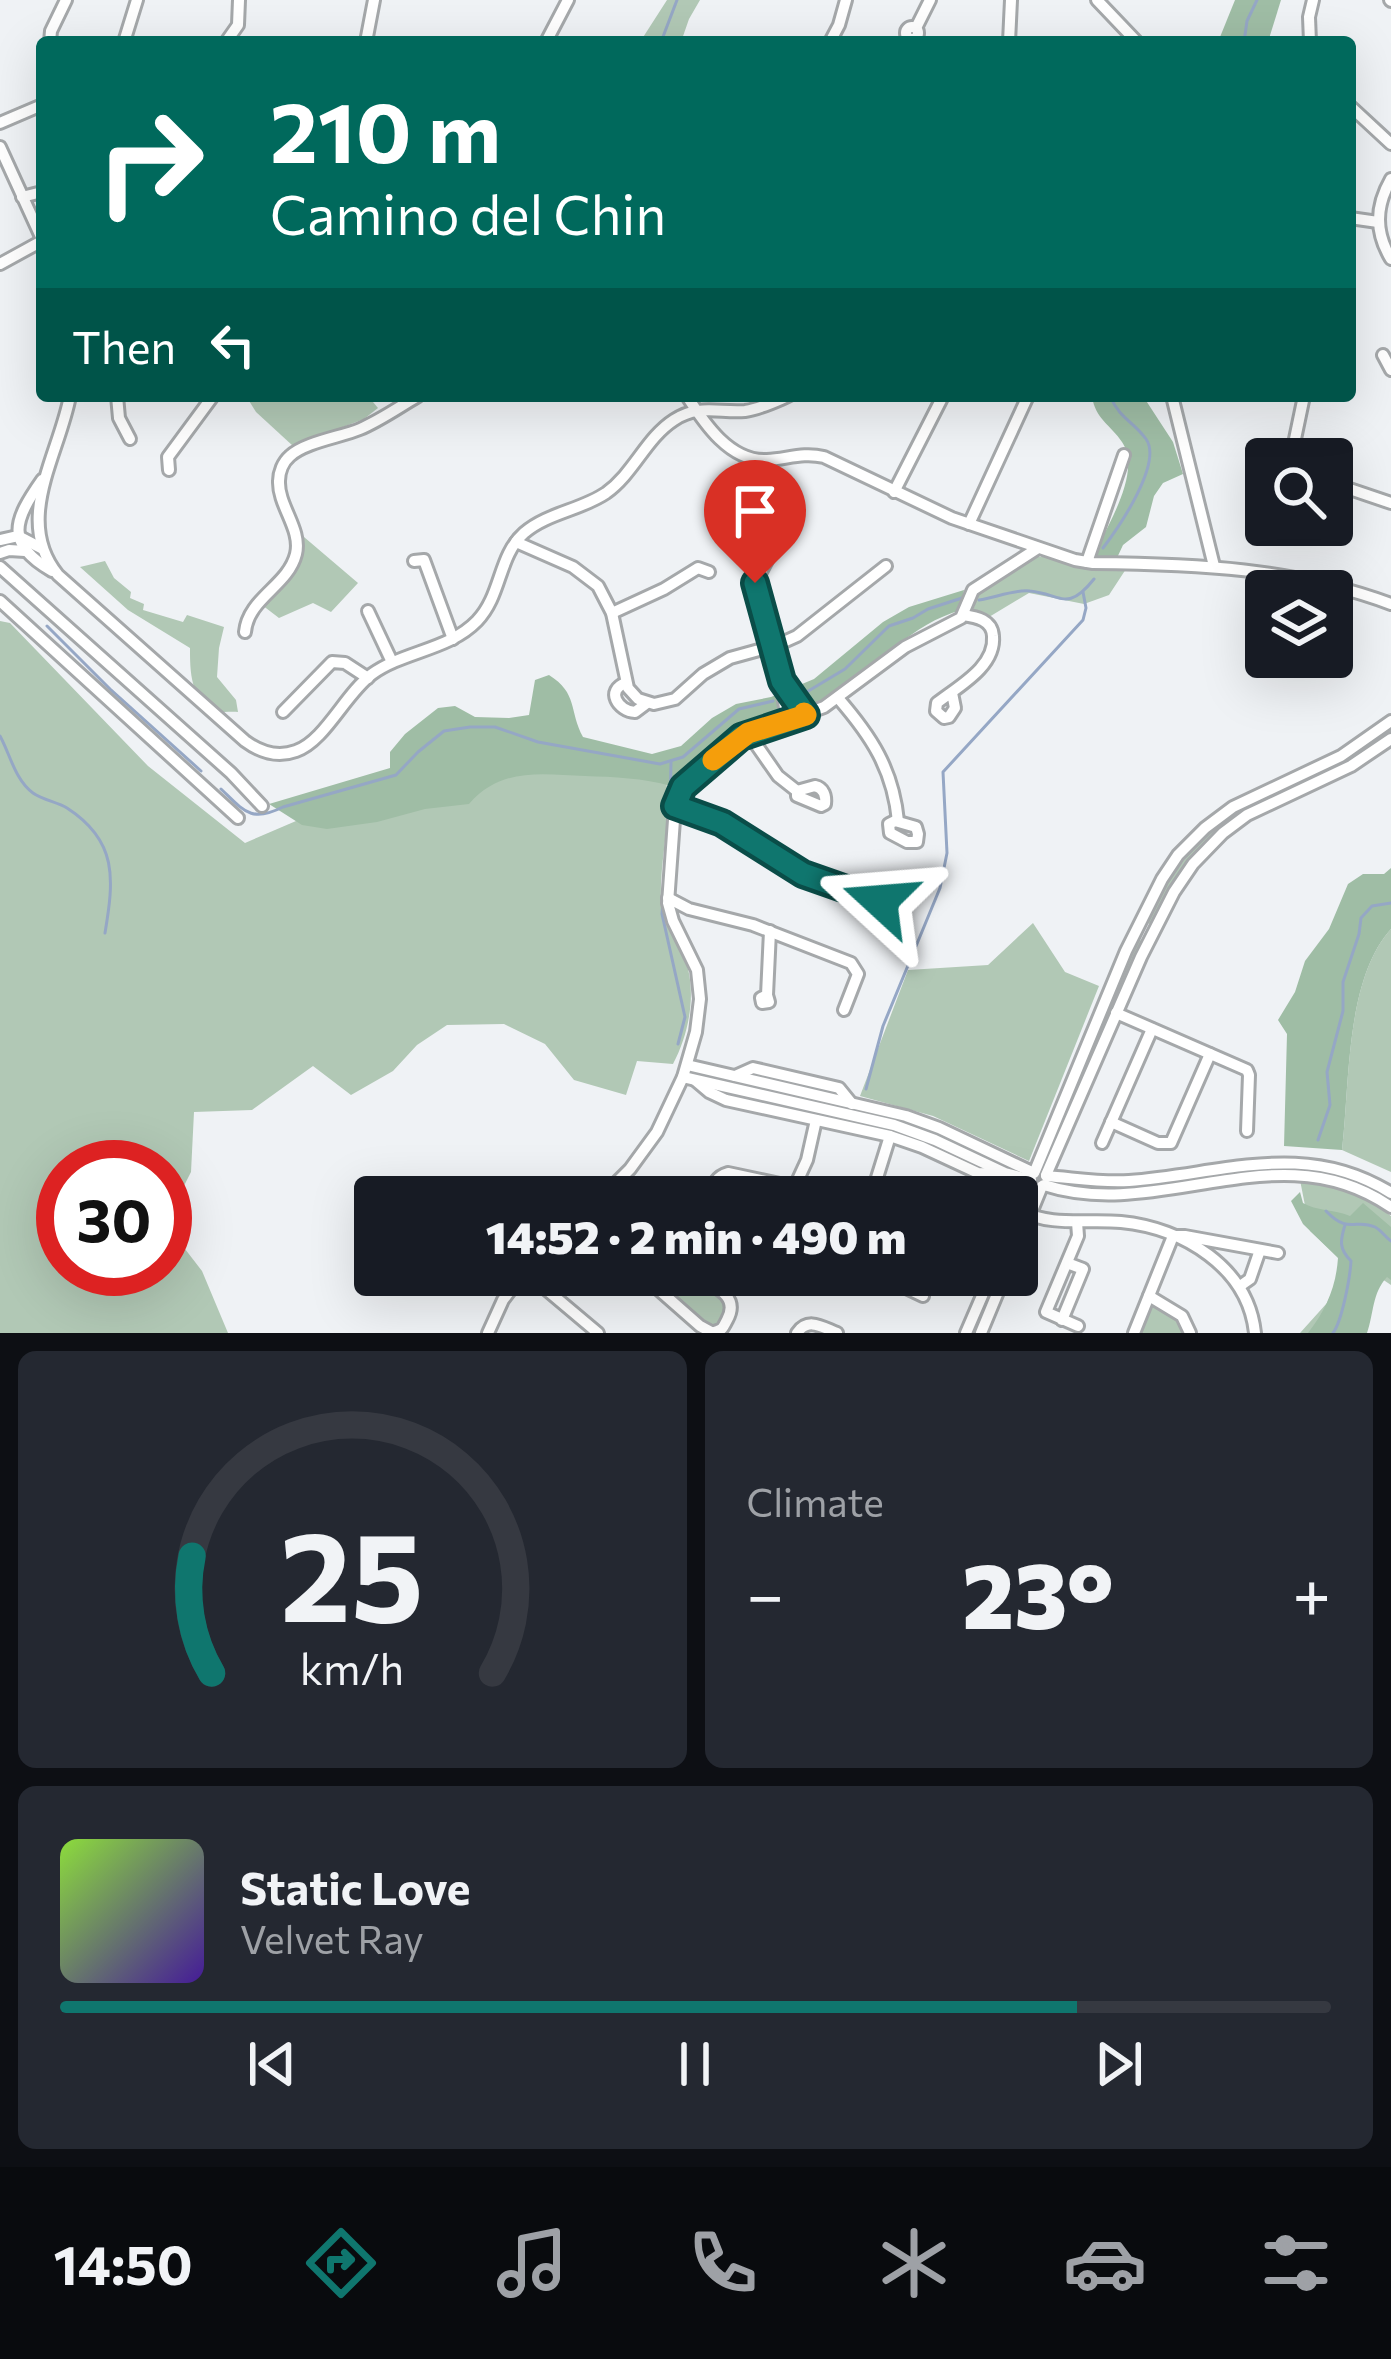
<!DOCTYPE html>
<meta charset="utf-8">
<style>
body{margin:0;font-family:Commissioner,sans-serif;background:#242831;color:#f1f3f6;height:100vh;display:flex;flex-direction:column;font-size:45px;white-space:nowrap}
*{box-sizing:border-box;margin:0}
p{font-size:39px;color:#9ea1a6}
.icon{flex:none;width:66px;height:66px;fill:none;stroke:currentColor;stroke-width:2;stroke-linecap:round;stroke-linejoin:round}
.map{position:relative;height:1333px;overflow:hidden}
.sheet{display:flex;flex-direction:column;gap:18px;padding:18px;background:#0d0f14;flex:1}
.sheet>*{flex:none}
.hud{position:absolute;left:36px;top:36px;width:1320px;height:366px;border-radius:12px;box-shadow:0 12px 48px #0002;background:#00695c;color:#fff;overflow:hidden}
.buttons{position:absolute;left:1245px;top:438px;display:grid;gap:24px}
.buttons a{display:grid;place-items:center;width:108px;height:108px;border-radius:12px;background:#171b24;box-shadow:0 12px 48px #0002;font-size:60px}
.speed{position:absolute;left:36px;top:1140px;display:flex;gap:24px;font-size:60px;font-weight:700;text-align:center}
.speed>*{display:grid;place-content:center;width:156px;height:156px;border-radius:50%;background:#171b24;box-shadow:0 12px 48px #0002;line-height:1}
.speed .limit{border:18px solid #d22;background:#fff;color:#111}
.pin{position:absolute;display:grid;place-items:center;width:102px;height:102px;color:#fff;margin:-123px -51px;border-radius:50% 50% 50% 0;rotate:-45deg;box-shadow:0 0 12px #0007}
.pin .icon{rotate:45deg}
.me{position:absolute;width:132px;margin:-66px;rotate:289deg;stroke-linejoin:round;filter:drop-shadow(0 0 9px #0008)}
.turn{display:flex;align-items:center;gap:42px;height:252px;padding:0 36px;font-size:54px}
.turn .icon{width:156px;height:156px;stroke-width:2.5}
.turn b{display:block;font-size:84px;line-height:102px}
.then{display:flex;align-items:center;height:114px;padding:0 36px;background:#0003;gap:24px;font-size:45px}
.big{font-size:90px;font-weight:800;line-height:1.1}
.sheet .widget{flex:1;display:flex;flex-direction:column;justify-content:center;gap:18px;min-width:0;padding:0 42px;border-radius:18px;background:#242831}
.sheet .dial{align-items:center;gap:0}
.dial svg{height:312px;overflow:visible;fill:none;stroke:#363941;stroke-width:7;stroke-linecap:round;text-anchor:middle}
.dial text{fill:#f1f3f6;stroke:none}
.song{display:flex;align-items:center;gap:36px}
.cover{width:144px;height:144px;border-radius:18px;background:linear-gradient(135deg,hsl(90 70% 55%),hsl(260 70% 35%))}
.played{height:12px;border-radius:6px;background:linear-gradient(90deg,#0f766e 80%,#363941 80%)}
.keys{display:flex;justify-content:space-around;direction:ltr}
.heat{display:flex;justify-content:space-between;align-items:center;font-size:66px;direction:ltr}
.sheet .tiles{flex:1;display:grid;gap:18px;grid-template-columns:1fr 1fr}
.widget:last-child{grid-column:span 2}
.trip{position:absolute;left:354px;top:1176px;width:684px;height:120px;border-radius:12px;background:#171b24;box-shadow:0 12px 48px #0002;font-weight:800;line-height:120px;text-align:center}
.dock{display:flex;height:192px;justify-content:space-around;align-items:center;background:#090b0e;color:#9ea1a6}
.dock .icon{width:84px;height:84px}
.dock .active{color:#0f766e}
.dock b{font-size:54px;color:#f1f3f6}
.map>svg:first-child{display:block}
.green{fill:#b1c8b5;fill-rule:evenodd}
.forest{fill:#9fbda5}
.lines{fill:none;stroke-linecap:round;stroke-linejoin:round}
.stream{stroke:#95a7c5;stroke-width:3}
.minor-casing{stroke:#a5a8aa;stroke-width:16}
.minor{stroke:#fff;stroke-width:10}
.route-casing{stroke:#0a4d48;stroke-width:30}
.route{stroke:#0f766e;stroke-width:21}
.slow{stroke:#f59e0b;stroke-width:21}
</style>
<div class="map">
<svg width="1391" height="1333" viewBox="0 0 1391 1333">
<rect width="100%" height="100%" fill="#eff2f5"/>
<g class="green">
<polygon points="667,0 700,0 689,19 681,42 640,42"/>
<polygon points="246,396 368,396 378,408 364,419 293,446 256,412"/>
<path d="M 304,537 L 358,583 L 331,612 L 313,603 L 279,618 L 262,605 C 283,584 304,567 304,537 Z"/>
<polygon points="1036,557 1047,557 1088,567 1126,569 1109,595 1084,604 1029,593 989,617 973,611 978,592"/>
<path d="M 105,561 L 114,578 L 131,592 L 130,598 L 144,604 L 143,610 L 183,622 L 187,615 L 224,627 L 219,648 L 217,677 L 236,700 L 238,712 C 231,711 223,713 217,711 C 190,701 190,671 190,648 L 128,610 L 80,567 Z"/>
<path d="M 0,621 L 10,623 L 148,766 L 245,843 L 303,818 L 441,745 L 666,780 C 672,821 659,861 661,903 C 662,923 675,936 683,954 C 698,988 690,1032 673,1064 L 637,1061 L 626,1095 L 574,1080 L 545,1044 L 504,1024 L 447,1025 L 417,1045 L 393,1071 L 351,1095 L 313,1066 L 252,1110 L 194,1112 L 191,1172 L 165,1223 L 202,1271 L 228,1333 L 0,1333 ZM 63,1167 L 165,1167 L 165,1269 L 63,1269 Z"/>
<path d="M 1259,800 L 1262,801 L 1261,804 C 1207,827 1176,873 1151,924 L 1147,923 L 1145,920 C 1175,870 1203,823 1259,800 Z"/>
<polygon points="1033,923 1065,972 1099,986 1029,1161 933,1116 860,1096 908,970 988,965"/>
<path d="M 1391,929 L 1391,1172 L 1342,1150 C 1350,1084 1345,980 1391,929 Z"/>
<polygon points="1139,938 1141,941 1046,1161 1135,939"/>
<polygon points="730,1178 786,1191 788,1197 717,1197 716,1190 723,1180"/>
<path d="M 1300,1180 C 1334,1186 1364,1194 1391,1216 L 1391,1285 L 1379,1277 L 1364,1333 L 1300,1333 L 1327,1303 L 1340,1274 L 1338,1257 L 1310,1231 Z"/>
<polygon points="646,1275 683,1275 725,1300 729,1305 719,1328 711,1328"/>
<polygon points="1152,1302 1179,1319 1186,1333 1138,1333"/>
</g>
<g class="forest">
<polygon points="1235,0 1281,0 1268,42 1218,42"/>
<path d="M 1092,396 L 1143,396 L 1173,442 L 1183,474 L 1163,483 L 1154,496 L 1146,527 L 1123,545 L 1116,560 L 1093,557 C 1105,529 1143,472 1122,442 C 1111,425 1095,419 1092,396 Z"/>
<path d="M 964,590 L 961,610 C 912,624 879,664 838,692 C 809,713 776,714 744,729 C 716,742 696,769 671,786 C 643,778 614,777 585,776 C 541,774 501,767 469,804 L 425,809 L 377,822 L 327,829 L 302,825 L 269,804 L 390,768 L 390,752 L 405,734 L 438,708 L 455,706 L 475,717 L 509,718 L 529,715 L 535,680 L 549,675 C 578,693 569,711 583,737 L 652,754 L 681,746 L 712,718 L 736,704 L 771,697 L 814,679 L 883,622 L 909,607 Z"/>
<path d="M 1391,868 L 1391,929 C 1345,980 1350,1084 1342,1150 L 1284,1146 L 1287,1034 L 1278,1020 L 1295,992 L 1305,961 L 1329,929 L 1348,884 L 1363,874 L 1384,874 Z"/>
<path d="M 1300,1192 L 1303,1203 C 1316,1211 1334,1209 1350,1216 L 1363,1203 L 1391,1227 L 1391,1280 L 1387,1277 C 1372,1293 1374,1313 1367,1333 L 1308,1333 C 1326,1310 1336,1287 1338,1258 L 1303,1224 L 1291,1201 Z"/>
</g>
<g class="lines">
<g class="stream">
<polyline points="661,42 677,0"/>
<polyline points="1244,42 1247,21 1257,0"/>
<path d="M 1103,548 C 1119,527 1163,463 1146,439 C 1133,421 1120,419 1110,396"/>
<path d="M 979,600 C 995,598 1014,589 1030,591 C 1061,594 1067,613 1094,579"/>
<polyline points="47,626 110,689 201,771"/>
<polyline points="805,693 845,669 889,626 913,618 928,609 962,598"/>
<path d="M 0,736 C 10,754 15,780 33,793 C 43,800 57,802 67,808 C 118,841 114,879 105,933"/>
<path d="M 221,789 C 244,811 251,823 283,807 L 396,775 L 418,752 L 444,731 L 470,727 L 495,727 L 538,742 L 660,764 L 683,757 L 739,709 L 773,701"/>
<polyline points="670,807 671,762"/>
<polyline points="668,828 662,914 685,1017 678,1044"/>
<polyline points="866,1089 883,1026 940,888 947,853 943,772 1083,620 1086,608 1083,592"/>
<polyline points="1318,1140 1330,1105 1327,1072 1343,1011 1343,982 1359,934 1361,918 1372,906 1391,903"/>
<path d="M 1326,1211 C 1349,1235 1355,1218 1375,1227 C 1381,1230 1385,1237 1391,1241"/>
<path d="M 1333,1333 C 1342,1321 1350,1278 1351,1261 C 1339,1249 1340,1241 1345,1225"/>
</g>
<defs>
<g id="minor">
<polyline points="1097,0 1137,42"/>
<polyline points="1390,0 1391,1"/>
<circle cx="912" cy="33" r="6"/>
<polyline points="916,28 930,0"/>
<polyline points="50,42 51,31 66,0"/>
<polyline points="124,42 137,0"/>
<polyline points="226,42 238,25 239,0"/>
<polyline points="366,42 374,0"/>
<polyline points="546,42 568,0"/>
<polyline points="830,42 839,25 846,0"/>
<polyline points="1009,42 1011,0"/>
<polyline points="1310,42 1309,17 1313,0"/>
<polyline points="1350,106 1391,144"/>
<polyline points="0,123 42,105"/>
<polyline points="0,147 42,239"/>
<path d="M 1391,179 C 1375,207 1375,232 1391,259"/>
<polyline points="22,197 42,192"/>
<polyline points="1350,218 1378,222"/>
<polyline points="0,264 42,241"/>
<polyline points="1383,355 1391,370"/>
<path d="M 70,396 C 59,455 13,520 58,575 L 245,741 C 260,752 277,758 296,751 C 325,741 345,694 372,674 C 404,651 449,650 477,621 C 502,595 498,556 524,533 C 547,513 581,510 606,493 C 634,473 646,438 674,420 C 698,404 719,413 745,411 C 760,409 774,402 788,396"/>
<polyline points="117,396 119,418 130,439"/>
<path d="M 687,396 C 704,423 730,462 767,460 C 787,459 803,452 824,457 L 952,518 L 1075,560 L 1093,563 C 1195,564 1295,568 1391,604"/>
<polyline points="1172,396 1214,566"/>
<polyline points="1299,459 1295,439 1304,396"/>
<polyline points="169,470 168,457 213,396"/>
<path d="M 42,480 C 14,520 4,543 52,571"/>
<polyline points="1332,483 1391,503"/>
<polyline points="894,492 943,396"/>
<polyline points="969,524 1028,396"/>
<polyline points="0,540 18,536 41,548"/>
<polyline points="516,542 573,567 598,586 612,613 628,688 638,699 654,704 675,699 703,674 730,658 777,645 797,636 886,566"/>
<polyline points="0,553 9,550 25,551"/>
<polyline points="414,561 424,560 453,639"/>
<polyline points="1087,562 1124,455"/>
<polyline points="0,567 231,773 262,806"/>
<polyline points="0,601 238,818"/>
<polyline points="368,611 392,662"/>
<polyline points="612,613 664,589 698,568 709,572"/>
<path d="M 245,632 C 248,598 288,586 296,554 C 302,529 278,506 279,481 C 279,472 283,462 290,456 C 305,442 341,437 360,429 C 381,420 399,407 418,396"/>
<polyline points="781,681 806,715"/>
<path d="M 626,683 C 605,690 618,711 635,712 L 647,703"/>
<path d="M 952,693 L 955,708 L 949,717 L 944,718 L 936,711 L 937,703 C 957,687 996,667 993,636 C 992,620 977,617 963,615"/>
<path d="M 838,698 C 871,736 893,769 898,821"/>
<polyline points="283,712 332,662 345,663 368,678"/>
<polyline points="787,721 781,681 755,583 782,532 795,517"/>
<polyline points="748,733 778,776 797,791"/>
<path d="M 815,786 C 824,788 826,796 825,804 L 821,806 L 797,796 L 797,791 Z"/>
<polyline points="675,806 722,823 803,874"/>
<polygon points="895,821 916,827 918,834 917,842 907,842 890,833 889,824"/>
<polyline points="772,857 788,871 803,874 870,899 890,901"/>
<polyline points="668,898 689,909 753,925 851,963 858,974 844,1010"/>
<polyline points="767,995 769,1002 762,1003 761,998 767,995 770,931"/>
<polyline points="1116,1013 1247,1070 1249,1075 1247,1131"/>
<polyline points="687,1065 906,1116 939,1128 1034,1173"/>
<polyline points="735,1076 753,1068 839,1088 852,1104"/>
<polyline points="683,1077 894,1125 935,1140 1005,1173 1031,1180"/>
<polyline points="696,1081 709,1092 726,1100 890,1136 922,1147 978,1173 1001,1174"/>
<polyline points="1111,1122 1158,1143 1171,1143 1210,1054"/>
<polyline points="1102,1143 1152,1029"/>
<polyline points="1035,1171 1126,951 1162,879 1178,855 1205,828 1233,807 1341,756 1391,721"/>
<polyline points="1046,1175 1141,957 1174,892 1193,864 1223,833 1247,815 1351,766 1391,739"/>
<path d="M 1046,1176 C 1074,1178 1101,1183 1129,1181 C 1223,1174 1305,1139 1391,1193"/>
<path d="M 1044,1185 C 1161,1223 1279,1129 1391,1207"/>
<polyline points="602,1197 630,1169 657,1132 683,1077 696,1032 700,999 697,970 673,921 668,903 675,806 681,790 741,738 824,707 905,647 961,618 973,590 1038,548"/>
<path d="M 712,1197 C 710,1186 717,1176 728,1173 L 794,1187"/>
<polyline points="790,1197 807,1160 816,1120"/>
<polyline points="871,1197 890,1136"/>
<path d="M 1019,1210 C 1050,1227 1087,1219 1121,1222 C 1183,1228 1248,1267 1255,1333"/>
<polyline points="1018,1212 1031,1182"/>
<polyline points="1077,1222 1078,1236 1046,1312 1078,1326"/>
<polyline points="1017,1247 1042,1186"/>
<polyline points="529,1275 598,1333"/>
<polyline points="642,1275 700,1326 711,1332"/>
<path d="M 694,1275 C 713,1286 741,1295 727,1320 C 721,1332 722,1329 711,1333"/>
<polyline points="882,1275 897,1278 902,1286 923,1296"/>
<polyline points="1240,1286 1250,1279 1260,1250"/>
<polyline points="1149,1296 1182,1316 1190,1333"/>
<polyline points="1062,1320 1083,1269 1067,1263"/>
<polyline points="488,1333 503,1300 522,1275"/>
<path d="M 797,1333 C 808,1317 822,1327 837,1333"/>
<polyline points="966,1333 991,1275"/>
<polyline points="981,1333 1005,1275"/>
<polyline points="1134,1333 1173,1236 1185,1236 1278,1253"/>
</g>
</defs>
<use href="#minor" class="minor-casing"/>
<use href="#minor" class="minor"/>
</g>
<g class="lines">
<defs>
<polyline id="route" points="755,583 782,681 806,715 741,737 683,787 675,806 722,823 803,874 880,901"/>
</defs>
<use href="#route" class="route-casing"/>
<use href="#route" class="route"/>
<polyline class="slow" points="713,760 748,733 806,715 804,713"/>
</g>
</svg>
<div class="buttons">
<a><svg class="icon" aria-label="search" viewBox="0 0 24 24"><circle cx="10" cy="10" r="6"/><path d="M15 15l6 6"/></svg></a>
<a><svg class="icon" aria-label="layers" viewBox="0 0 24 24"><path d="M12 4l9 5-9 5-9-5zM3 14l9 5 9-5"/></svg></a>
</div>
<div class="speed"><div class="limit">30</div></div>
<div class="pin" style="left:755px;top:583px;background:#d93025"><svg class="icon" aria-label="arrive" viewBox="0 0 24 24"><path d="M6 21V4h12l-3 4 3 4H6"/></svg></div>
<svg class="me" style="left:880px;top:901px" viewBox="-20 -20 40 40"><path d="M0-17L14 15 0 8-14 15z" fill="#0f766e" stroke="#fff" stroke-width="4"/></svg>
<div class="trip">14:52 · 2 min · 490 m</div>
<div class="hud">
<div class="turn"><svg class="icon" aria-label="right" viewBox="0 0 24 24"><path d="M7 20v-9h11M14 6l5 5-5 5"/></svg><div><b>210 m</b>Camino del Chin</div></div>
<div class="then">Then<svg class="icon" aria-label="left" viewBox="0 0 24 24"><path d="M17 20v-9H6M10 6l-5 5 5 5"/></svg></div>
</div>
</div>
<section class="sheet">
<div class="tiles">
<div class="widget dial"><svg viewBox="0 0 100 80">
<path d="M14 69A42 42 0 1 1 86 69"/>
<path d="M14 69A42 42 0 0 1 9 39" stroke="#0f766e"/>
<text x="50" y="56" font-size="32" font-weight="700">25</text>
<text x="50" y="72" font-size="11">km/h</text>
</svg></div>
<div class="widget"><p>Climate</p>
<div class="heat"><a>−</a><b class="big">23°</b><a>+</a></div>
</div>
<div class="widget">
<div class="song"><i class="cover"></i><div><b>Static Love</b><p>Velvet Ray</p></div></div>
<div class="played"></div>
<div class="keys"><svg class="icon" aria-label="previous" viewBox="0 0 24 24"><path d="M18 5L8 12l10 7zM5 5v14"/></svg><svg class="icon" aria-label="pause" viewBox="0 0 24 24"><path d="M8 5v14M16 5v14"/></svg><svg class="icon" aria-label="next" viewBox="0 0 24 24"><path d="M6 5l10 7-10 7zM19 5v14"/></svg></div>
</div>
</div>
</section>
<nav class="dock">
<b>14:50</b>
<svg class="icon active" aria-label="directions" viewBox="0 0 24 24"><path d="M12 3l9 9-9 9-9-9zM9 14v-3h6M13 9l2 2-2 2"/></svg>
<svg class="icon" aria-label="music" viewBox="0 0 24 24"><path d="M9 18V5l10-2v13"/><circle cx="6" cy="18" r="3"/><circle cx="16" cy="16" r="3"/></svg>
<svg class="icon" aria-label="phone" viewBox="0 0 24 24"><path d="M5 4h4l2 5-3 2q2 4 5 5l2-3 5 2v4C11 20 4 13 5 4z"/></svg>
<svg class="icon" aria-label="climate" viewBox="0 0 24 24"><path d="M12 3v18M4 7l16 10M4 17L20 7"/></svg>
<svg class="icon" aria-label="car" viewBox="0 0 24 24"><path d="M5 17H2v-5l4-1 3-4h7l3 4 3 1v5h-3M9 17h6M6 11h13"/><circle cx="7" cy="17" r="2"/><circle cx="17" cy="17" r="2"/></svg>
<svg class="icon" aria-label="filters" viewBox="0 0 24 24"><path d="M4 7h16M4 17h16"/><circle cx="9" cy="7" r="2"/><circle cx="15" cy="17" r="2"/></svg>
</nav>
